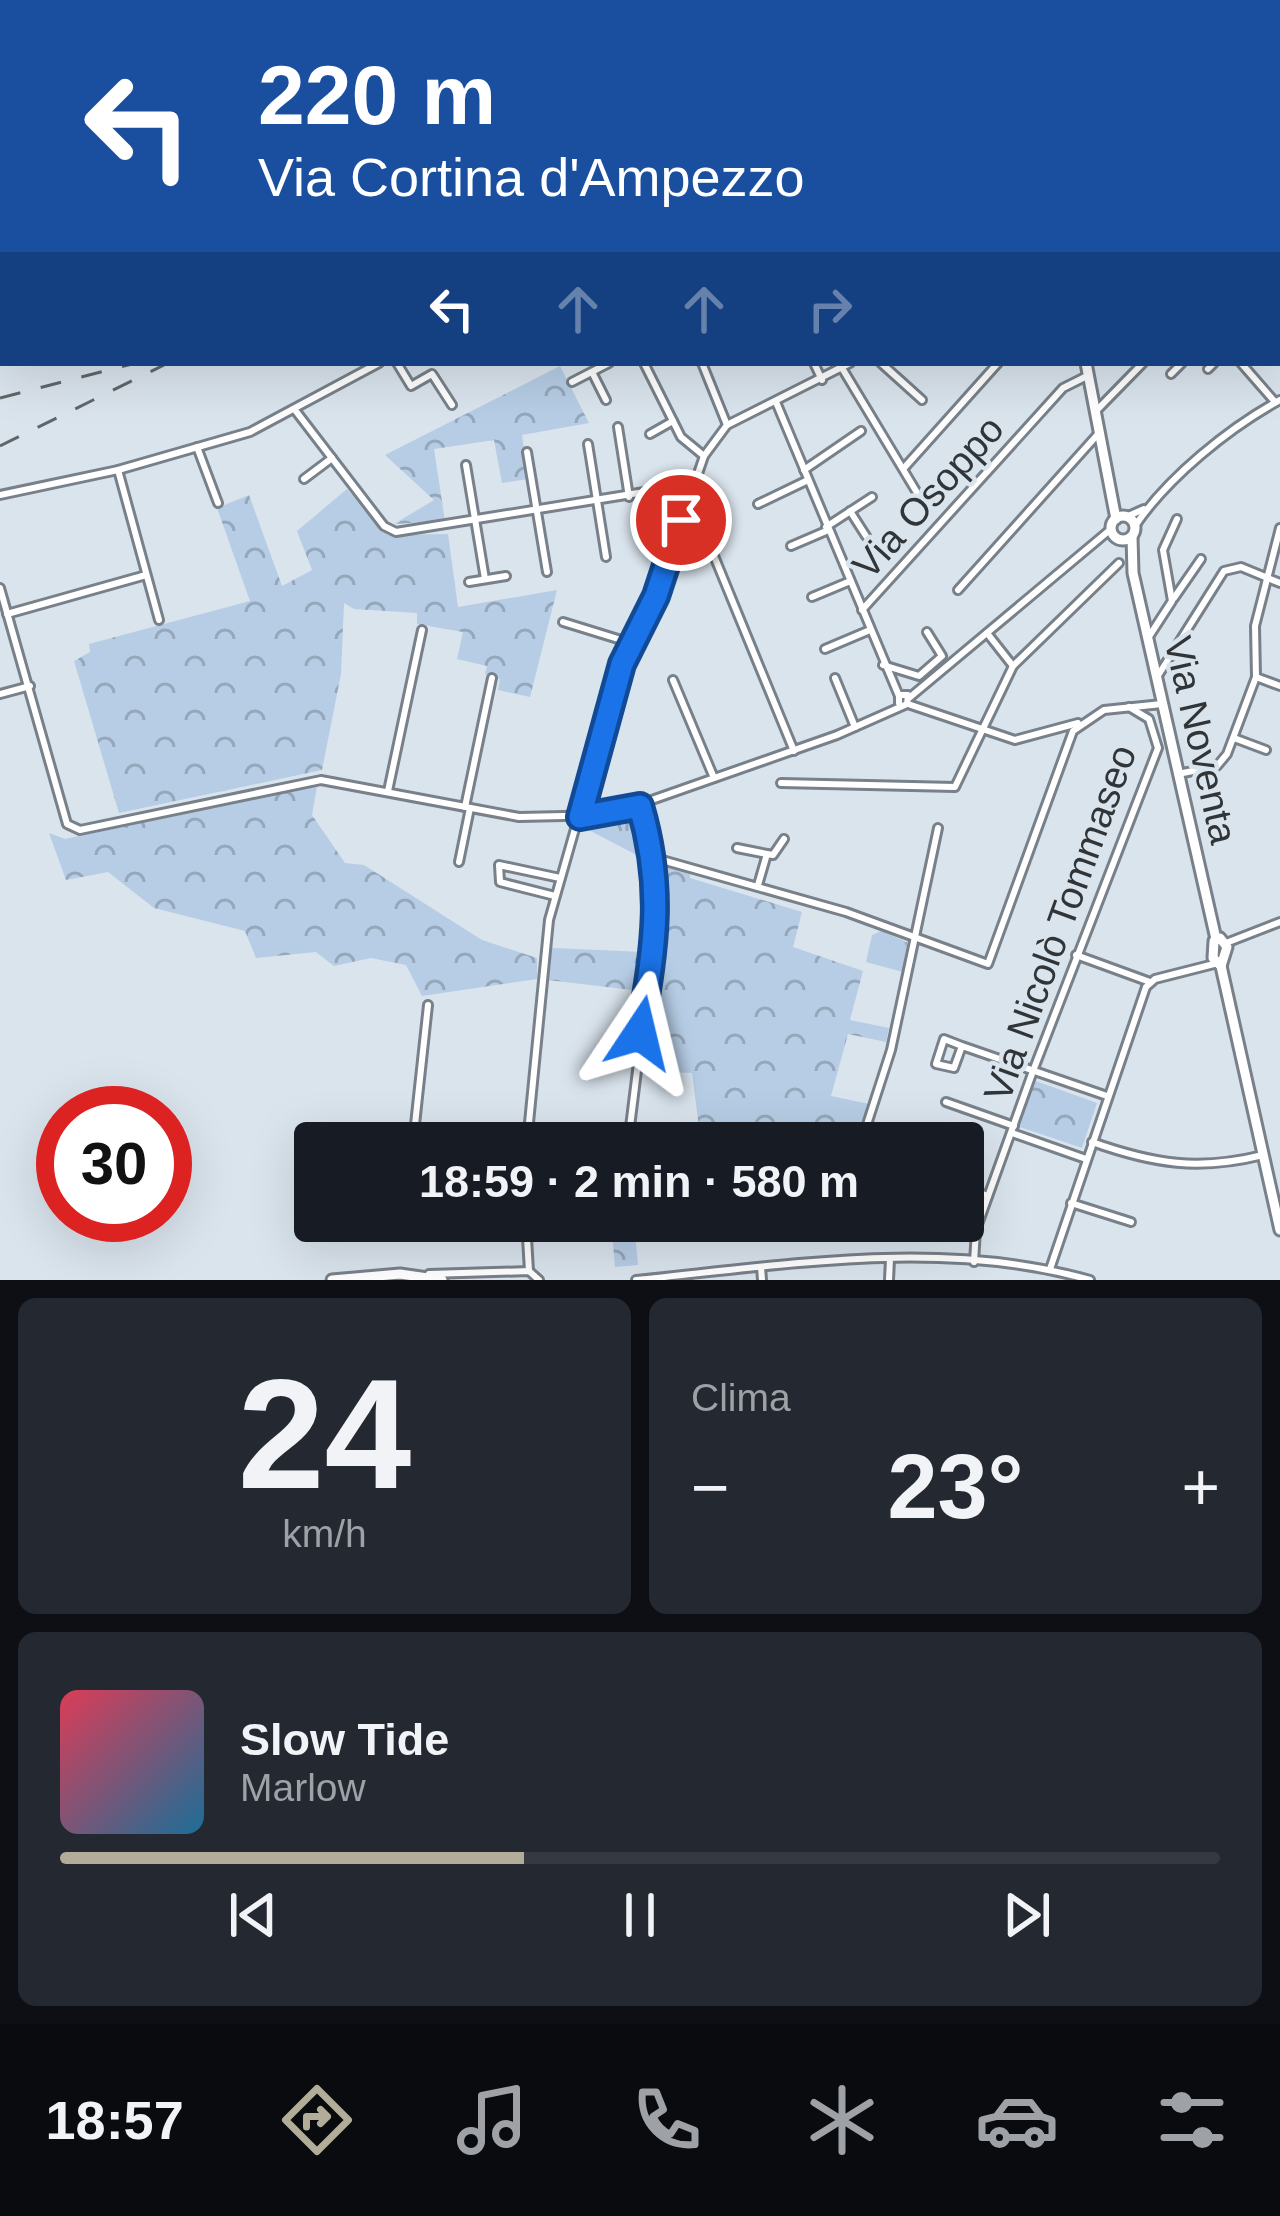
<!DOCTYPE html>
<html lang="it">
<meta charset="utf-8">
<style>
body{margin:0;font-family:Arial,sans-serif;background:#242831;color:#f1f3f6;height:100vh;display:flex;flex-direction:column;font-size:45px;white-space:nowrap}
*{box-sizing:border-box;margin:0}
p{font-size:39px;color:#9ea1a6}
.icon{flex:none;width:66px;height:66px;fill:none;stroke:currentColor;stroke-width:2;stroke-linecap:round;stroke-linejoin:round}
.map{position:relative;height:1280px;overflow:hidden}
.side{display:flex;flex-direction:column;gap:18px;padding:18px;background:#0d0f14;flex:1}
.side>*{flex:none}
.hud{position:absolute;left:0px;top:0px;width:1281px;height:366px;box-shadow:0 12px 48px #0002;background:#1a4fa0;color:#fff;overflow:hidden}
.speed{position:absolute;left:36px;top:1086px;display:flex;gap:24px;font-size:60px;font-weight:700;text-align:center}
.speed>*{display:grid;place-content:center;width:156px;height:156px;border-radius:50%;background:#171b24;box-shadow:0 12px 48px #0002;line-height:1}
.speed .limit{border:18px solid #d22;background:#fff;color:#111}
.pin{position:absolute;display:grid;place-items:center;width:102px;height:102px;color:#fff;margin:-51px;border:6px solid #fff;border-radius:50%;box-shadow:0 3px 12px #0007}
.me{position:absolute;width:132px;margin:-66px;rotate:10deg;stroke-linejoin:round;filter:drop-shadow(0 0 9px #0008)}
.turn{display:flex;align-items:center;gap:42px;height:252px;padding:0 60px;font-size:54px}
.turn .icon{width:156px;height:156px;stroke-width:2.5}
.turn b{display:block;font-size:84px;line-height:102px}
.lanes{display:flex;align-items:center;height:114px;padding:0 60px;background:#0003;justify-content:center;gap:60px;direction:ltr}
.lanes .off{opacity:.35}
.big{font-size:90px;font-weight:800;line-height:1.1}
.side .card{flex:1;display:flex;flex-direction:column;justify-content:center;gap:18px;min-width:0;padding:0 42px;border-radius:18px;background:#242831}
.side .dial{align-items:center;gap:0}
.dial b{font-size:156px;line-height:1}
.song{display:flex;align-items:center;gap:36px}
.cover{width:144px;height:144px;border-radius:18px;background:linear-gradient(135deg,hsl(350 70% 55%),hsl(200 70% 35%))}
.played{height:12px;border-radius:6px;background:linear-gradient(90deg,#b1ad98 40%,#363941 40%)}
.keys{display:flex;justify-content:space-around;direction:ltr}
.heat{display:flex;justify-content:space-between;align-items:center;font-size:66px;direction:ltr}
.side .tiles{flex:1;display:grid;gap:18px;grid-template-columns:1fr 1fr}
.card:last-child{grid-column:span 2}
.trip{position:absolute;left:294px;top:1122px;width:690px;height:120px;border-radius:12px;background:#171b24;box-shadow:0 12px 48px #0002;font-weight:800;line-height:120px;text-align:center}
.dock{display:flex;height:192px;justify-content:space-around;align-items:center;background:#090b0e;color:#9ea1a6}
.dock .icon{width:84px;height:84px}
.dock .selected{color:#b1ad98}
.dock b{font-size:54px;color:#f1f3f6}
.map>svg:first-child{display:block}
.grass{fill:url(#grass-tufts)}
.park{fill:url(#park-crowns)}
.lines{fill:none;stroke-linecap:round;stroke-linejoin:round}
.street-casing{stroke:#788089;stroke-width:12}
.secondary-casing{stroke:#788089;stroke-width:15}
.street{stroke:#fff;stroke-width:6}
.secondary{stroke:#fff;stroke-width:9}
.rail{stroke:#60666a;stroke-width:3;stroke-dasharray:21 21;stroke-linecap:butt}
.route-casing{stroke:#114b97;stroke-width:30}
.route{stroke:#1a73e8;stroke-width:21}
.labels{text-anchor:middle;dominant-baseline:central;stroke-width:9;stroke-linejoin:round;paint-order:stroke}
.street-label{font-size:39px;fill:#313538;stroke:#dae4ed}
</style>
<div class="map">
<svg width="1280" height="1280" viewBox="0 0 1280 1280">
<defs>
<pattern id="grass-tufts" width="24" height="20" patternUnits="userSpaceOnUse" patternTransform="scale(3)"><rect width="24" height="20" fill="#b6cde5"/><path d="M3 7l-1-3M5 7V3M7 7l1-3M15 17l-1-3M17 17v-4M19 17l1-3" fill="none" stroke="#95a7bb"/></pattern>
<pattern id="park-crowns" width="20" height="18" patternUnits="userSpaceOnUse" patternTransform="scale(3)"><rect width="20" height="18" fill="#b6cde5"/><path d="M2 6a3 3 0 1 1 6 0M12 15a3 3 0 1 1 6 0" fill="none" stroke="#95a7bb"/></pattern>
</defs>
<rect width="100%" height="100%" fill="#dae4ed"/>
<g class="grass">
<polygon points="635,816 650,862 583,827 587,823"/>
<polygon points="881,931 907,942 903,972 866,962 872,935"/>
</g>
<g class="park">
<polygon points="560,366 589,423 522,435 528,479 502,483 494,440 434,449 445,521 394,524 434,500 385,455"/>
<polygon points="347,489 388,535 448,534 458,607 557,590 530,697 498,690 500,679 485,674 487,666 457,659 463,632 417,624 417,613 354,609 344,603 341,674 322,770 119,813 74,661 90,652 89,644 250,601 217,508 249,495 282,586 312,570 297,531"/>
<polygon points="317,786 312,815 345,863 364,865 482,940 537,958 537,979 422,996 406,965 371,958 334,966 316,952 256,958 245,931 154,908 108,872 66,880 49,833 65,839"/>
<polygon points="669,866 690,871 690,878 802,912 793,947 863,971 850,1020 889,1028 886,1042 848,1034 831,1096 869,1104 857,1136 808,1143 701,1143 692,1073 639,1071 658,959 661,875"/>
<polygon points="552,948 645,952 640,991 548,980"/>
<polygon points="1033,1080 1097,1103 1082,1148 1017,1126"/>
<polygon points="611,1221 634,1221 638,1265 615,1267"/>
</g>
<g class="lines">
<defs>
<g id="street">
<polyline points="78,0 81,3"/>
<polyline points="200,0 203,3"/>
<polyline points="644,0 645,2"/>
<polyline points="742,0 746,3"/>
<polyline points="827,0 834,3"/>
<polyline points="1199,0 1203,3"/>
<polyline points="172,3 175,0"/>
<polyline points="255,3 257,0"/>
<polyline points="807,3 808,0"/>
<polyline points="919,3 920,0"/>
<polyline points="1167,3 1169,0"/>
<polyline points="0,10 3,13"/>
<polyline points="1278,72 1280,74"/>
<polyline points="1278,116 1280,118"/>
<polyline points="0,157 3,160"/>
<polyline points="1278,163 1280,162"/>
<polyline points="1278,207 1280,207"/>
<polyline points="1278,227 1280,229"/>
<polyline points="0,241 3,240"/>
<polyline points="1278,278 1280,280"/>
<polyline points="397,363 411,386 432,374 452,405"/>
<polyline points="644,363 681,437 704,456"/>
<polyline points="702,363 727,425"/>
<polyline points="814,363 822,380"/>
<polyline points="881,363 922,400"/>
<polyline points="1241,363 1275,402"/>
<polyline points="842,368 919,496"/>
<polyline points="1208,369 1214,363"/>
<polyline points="592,372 606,400"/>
<polyline points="1171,374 1182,363"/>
<polyline points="572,382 609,363"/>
<polyline points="776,402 899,696"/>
<polyline points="295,410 384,526 396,532 694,484"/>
<polyline points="1097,410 1143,363"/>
<polyline points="618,427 629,497"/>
<polyline points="650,434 673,421"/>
<polyline points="588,444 606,557"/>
<polyline points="197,447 218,503"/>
<polyline points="527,452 547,572"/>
<polyline points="466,465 485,579"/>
<polyline points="904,468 998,363"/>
<polyline points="118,470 159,620"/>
<polyline points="804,470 861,431"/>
<polyline points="304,479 332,458"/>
<polyline points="667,494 696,512 794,751"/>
<polyline points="0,495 118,470 250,432 379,363"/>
<polyline points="758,504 808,480"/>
<polyline points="850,511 866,536"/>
<polyline points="1126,517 1144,509"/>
<path d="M 1135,526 C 1168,477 1229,428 1280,400"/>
<polyline points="826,527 872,497"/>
<polyline points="791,546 826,531"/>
<polyline points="469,582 506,576"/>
<polyline points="0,588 67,824 80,830 321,780 519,817 609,815 837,735 907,704 908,695 899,695 899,703"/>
<polyline points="958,590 1099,433"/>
<polyline points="812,597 848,582"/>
<polyline points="1174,598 1201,559"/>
<polyline points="862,610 1063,388 1089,375"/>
<polyline points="7,614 146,575"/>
<polyline points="563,622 631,643"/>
<polyline points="987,633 1013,666"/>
<polyline points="1150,635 1172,601 1163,550 1177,519"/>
<polyline points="825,649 870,630"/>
<polyline points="883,665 919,676 942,656 927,632"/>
<polyline points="1159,674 1224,571 1241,567 1280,583"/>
<polyline points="1256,677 1280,686"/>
<polyline points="835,678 855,727"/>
<polyline points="673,680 714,778"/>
<polyline points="0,694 30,686"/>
<polyline points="909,698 1111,529"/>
<polyline points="908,704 1015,740 1078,723"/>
<polyline points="1234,738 1266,750"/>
<polyline points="1178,774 1217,766 1227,754 1256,677 1255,626 1280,528"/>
<polyline points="781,783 955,787 1013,666 1119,563"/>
<polyline points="388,791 422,630"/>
<polyline points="465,807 492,678"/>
<polyline points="737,848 767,854"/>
<polyline points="655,858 846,912 988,964 1073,731 1104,710 1162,704"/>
<polyline points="459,862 470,808"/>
<polyline points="758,885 767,854 773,855 784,839"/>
<polyline points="555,896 500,882 499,865 560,878"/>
<polyline points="1226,943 1280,922"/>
<polyline points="1076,955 1150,982"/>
<polyline points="962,1046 944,1039 936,1064 954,1068 962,1046 1107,1096"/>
<polyline points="946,1102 1014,1126"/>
<polyline points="1012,1133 1086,1159"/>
<path d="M 1092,1142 C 1154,1164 1199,1171 1263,1155"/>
<polyline points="413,1143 428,1005"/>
<polyline points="527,1143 549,920 622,664 659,588 704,456 727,425 850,363"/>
<polyline points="628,1143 659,894 640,807"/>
<polyline points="842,1143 861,1143"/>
<polyline points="861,1143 891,1050 938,828"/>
<polyline points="963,1187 988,1196"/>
<polyline points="1071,1203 1131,1222"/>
<polyline points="526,1221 529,1271"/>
<polyline points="974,1262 976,1230 1033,1071 1158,748 1149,719 1129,707"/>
<polyline points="761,1267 762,1280"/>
<polyline points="1050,1269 1146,987 1155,979 1214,964"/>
<polyline points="429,1274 529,1271 539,1280"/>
<path d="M 636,1280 C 784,1265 944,1238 1090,1280"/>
<polyline points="889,1280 890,1259"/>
</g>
<g id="secondary">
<polyline points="1005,0 1006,3"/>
<polyline points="380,3 383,0"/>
<polyline points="0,272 3,271"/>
<polyline points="1086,363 1116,519"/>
<circle cx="1123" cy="528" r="12"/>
<polyline points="1132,537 1133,573 1216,939"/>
<polygon points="1220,938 1227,947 1221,966 1213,958 1214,941"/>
<polyline points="1221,966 1280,1230"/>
<polyline points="332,1280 400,1274 442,1280"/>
</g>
</defs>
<use href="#street" class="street-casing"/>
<use href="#secondary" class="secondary-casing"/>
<use href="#street" class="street"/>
<use href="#secondary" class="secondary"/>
<g class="rail">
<polyline points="1278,183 1280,183"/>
<polyline points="0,398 132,364"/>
<polyline points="0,446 168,363"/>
</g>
</g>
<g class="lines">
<defs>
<path id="route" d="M 640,1033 C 654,948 665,891 640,806 L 580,817 L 622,664 L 656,596 L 681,520"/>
</defs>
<use href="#route" class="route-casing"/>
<use href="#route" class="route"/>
</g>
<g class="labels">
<g class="street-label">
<text transform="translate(928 497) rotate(-48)">Via Osoppo</text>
<text transform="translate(1201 740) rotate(77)">Via Noventa</text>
<text transform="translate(1060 923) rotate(-70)">Via Nicolò Tommaseo</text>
</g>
</g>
</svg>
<div class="speed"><div class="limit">30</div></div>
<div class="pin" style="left:681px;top:520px;background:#d93025"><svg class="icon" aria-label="arrive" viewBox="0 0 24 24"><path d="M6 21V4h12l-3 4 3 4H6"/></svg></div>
<svg class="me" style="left:640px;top:1033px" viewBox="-20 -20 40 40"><path d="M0-17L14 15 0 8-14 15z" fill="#1a73e8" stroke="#fff" stroke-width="4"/></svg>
<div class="trip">18:59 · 2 min · 580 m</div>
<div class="hud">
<div class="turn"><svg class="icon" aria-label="left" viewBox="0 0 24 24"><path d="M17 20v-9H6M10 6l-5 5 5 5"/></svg><div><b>220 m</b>Via Cortina d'Ampezzo</div></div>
<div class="lanes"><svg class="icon" aria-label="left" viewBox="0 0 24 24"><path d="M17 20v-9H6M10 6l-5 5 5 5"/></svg><svg class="icon off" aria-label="ahead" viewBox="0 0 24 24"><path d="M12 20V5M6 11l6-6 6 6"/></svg><svg class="icon off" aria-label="ahead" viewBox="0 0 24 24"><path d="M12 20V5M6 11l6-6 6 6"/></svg><svg class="icon off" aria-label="right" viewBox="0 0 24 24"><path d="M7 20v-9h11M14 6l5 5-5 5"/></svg></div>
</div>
</div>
<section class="side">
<div class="tiles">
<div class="card dial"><b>24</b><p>km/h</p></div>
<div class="card"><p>Clima</p>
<div class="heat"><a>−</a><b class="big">23°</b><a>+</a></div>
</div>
<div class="card">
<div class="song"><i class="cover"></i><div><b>Slow Tide</b><p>Marlow</p></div></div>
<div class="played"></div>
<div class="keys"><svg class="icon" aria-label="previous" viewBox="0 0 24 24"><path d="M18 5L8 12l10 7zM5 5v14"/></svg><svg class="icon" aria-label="pause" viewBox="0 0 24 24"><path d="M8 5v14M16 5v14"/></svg><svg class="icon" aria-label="next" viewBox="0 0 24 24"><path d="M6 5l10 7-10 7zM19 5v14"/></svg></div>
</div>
</div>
</section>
<nav class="dock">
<b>18:57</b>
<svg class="icon selected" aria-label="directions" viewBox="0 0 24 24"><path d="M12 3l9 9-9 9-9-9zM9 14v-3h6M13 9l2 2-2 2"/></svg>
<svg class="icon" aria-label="music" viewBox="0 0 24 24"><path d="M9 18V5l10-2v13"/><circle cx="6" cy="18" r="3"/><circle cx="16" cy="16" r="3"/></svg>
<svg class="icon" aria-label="phone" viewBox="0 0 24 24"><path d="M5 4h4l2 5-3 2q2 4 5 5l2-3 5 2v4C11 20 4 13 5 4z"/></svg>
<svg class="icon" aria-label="climate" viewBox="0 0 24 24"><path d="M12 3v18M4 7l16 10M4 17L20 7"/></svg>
<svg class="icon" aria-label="car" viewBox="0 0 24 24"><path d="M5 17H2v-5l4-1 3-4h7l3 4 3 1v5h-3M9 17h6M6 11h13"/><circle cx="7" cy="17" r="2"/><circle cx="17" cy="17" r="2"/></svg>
<svg class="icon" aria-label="filters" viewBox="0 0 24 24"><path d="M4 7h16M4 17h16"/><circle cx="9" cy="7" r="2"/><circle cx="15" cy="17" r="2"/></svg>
</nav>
